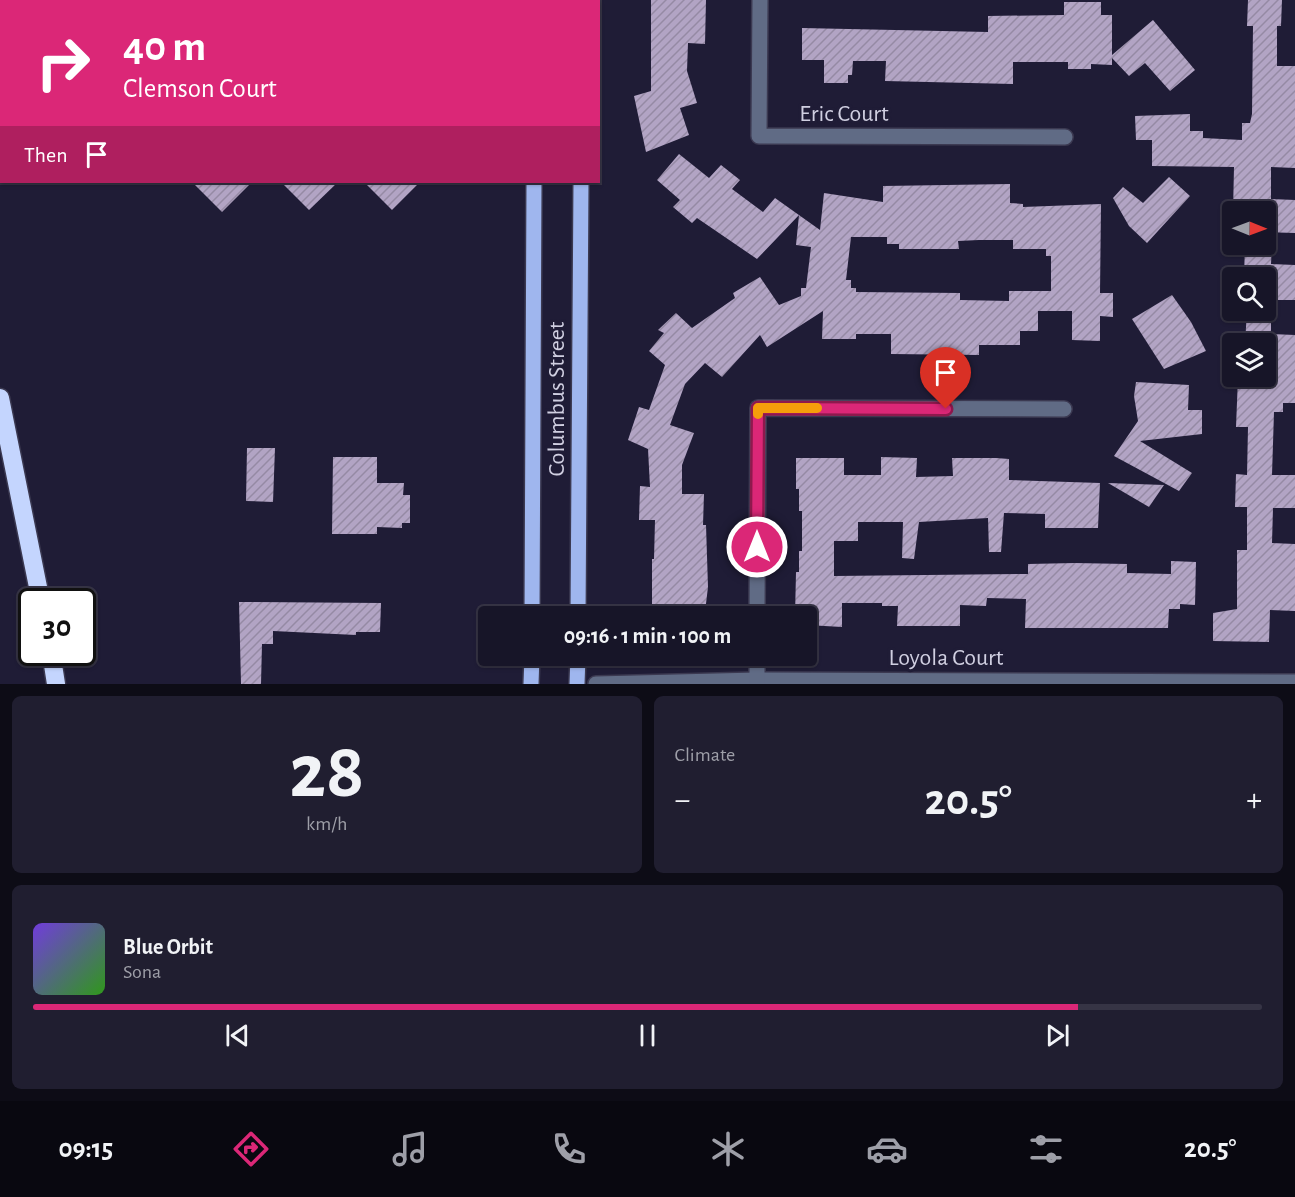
<!DOCTYPE html>
<meta charset="utf-8">
<style>
body{margin:0;font-family:"Alegreya Sans",sans-serif;background:#201e30;color:#f1f3f6;height:100vh;display:flex;flex-direction:column;font-size:22px;white-space:nowrap}
*{box-sizing:border-box;margin:0}
p{font-size:20px;color:#9e9fa8}
.icon{flex:none;width:33px;height:33px;fill:none;stroke:currentColor;stroke-width:2;stroke-linecap:round;stroke-linejoin:round}
.map{position:relative;height:684px;overflow:hidden}
.drawer{display:flex;flex-direction:column;gap:12px;padding:12px;background:#0d0c16;flex:1}
.drawer>*{flex:none}
.banner{position:absolute;left:0px;top:0px;width:600px;height:183px;box-shadow:0 2px 4px #0004,0 0 0 2px #363445;background:#db2777;color:#fff;overflow:hidden}
.needle{width:39px;rotate:91deg}
.tools{position:absolute;left:1222px;top:201px;display:grid;gap:12px}
.tools a{display:grid;place-items:center;width:54px;height:54px;border-radius:6px;background:#171528;box-shadow:0 2px 4px #0004,0 0 0 2px #363445;font-size:30px}
.speed{position:absolute;left:18px;top:588px;display:flex;gap:12px;font-size:30px;font-weight:700;text-align:center}
.speed>*{display:grid;place-content:center;width:78px;height:78px;border-radius:50%;background:#171528;box-shadow:0 2px 4px #0004,0 0 0 2px #363445;line-height:1}
.speed .limit{border:3px solid #111;border-radius:9px;background:#fff;color:#111}
.pin{position:absolute;display:grid;place-items:center;width:51px;height:51px;color:#fff;margin:-62px -26px;border-radius:50% 50% 50% 0;rotate:-45deg;box-shadow:0 0 6px #0007}
.pin .icon{rotate:45deg}
.me{position:absolute;width:66px;margin:-33px;rotate:0deg;stroke-linejoin:round;filter:drop-shadow(0 0 4px #0008)}
.turn{display:flex;align-items:center;gap:21px;height:126px;padding:0 24px;font-size:27px}
.turn .icon{width:78px;height:78px;stroke-width:2.5}
.turn b{display:block;font-size:42px;line-height:51px}
.then{display:flex;align-items:center;height:57px;padding:0 24px;background:#0003;gap:12px;font-size:22px}
.big{font-size:45px;font-weight:600;line-height:1.1}
.drawer .card{flex:1;display:flex;flex-direction:column;justify-content:center;gap:9px;min-width:0;padding:0 21px;border-radius:9px;background:#201e30}
.drawer .dial{align-items:center;gap:0}
.dial b{font-size:78px;line-height:1}
.song{display:flex;align-items:center;gap:18px}
.cover{width:72px;height:72px;border-radius:9px;background:linear-gradient(135deg,hsl(260 70% 55%),hsl(110 70% 35%))}
.played{height:6px;border-radius:3px;background:linear-gradient(90deg,#db2777 85%,#363445 85%)}
.keys{display:flex;justify-content:space-around;direction:ltr}
.heat{display:flex;justify-content:space-between;align-items:center;font-size:33px;direction:ltr}
.drawer .tiles{flex:1;display:grid;gap:12px;grid-template-columns:1fr 1fr}
.card:last-child{grid-column:span 2}
.trip{position:absolute;left:478px;top:606px;width:339px;height:60px;border-radius:6px;background:#171528;box-shadow:0 2px 4px #0004,0 0 0 2px #363445;font-weight:600;line-height:60px;text-align:center}
.tabs{display:flex;height:96px;justify-content:space-around;align-items:center;background:#090810;color:#9e9fa8}
.tabs .icon{width:42px;height:42px}
.tabs .selected{color:#db2777}
.tabs b{font-size:27px;color:#f1f3f6}
.map>svg:first-child{display:block}
.building{fill:url(#building-hatch);fill-rule:evenodd}
.lines{fill:none;stroke-linecap:round;stroke-linejoin:round}
.minor-casing{stroke:#3b3951;stroke-width:18}
.major-casing{stroke:#3b3951;stroke-width:18}
.highway-casing{stroke:#3b3951;stroke-width:21}
.minor{stroke:#606b85;stroke-width:15}
.major{stroke:#9fb6ee;stroke-width:15}
.highway{stroke:#c4d5fe;stroke-width:18}
.route-casing{stroke:#8e194d;stroke-width:15}
.route{stroke:#db2777;stroke-width:10}
.slow{stroke:#f59e0b;stroke-width:10}
.labels{text-anchor:middle;dominant-baseline:central;stroke-width:6;stroke-linejoin:round;paint-order:stroke}
.street-label{font-size:24px;fill:#d0cfe1;stroke:#1f1c36}
</style>
<div class="map">
<svg width="1295" height="684" viewBox="0 0 1295 684">
<defs>
<pattern id="building-hatch" width="6" height="6" patternUnits="userSpaceOnUse" patternTransform="scale(1.5)"><rect width="6" height="6" fill="#b2a4c4"/><path d="M-1 1l2-2M0 6l6-6M5 7l2-2" fill="none" stroke="#958aa4"/></pattern>
</defs>
<rect width="100%" height="100%" fill="#1f1c36"/>
<g class="building">
<polygon points="651,0 706,0 705,44 688,43 687,71 697,103 680,108 689,135 646,152 634,96 651,91"/>
<polygon points="1248,0 1282,0 1281,26 1277,26 1277,66 1295,66 1295,168 1271,167 1271,199 1295,200 1295,233 1266,232 1266,212 1233,212 1234,167 1152,166 1152,140 1136,140 1135,116 1190,114 1190,131 1203,131 1203,138 1242,140 1242,123 1250,123 1252,114 1253,26 1247,26"/>
<polygon points="1064,2 1101,2 1101,15 1112,15 1112,55 1153,20 1195,70 1170,91 1145,63 1129,76 1112,58 1112,65 1091,64 1091,69 1068,69 1068,62 1013,62 1013,84 885,81 886,61 853,61 852,75 848,75 848,83 824,83 824,60 802,60 802,28 988,32 988,16 1064,15"/>
<path d="M 679,154 L 709,178 L 721,165 L 740,180 L 732,189 L 763,212 L 775,198 L 820,230 L 824,193 L 883,202 L 883,186 L 1010,184 L 1010,203 L 1023,204 L 1023,207 L 1101,204 L 1100,293 L 1113,293 L 1113,317 L 1100,316 L 1100,341 L 1072,340 L 1072,311 L 1038,311 L 1038,331 L 1020,331 L 1020,345 L 979,345 L 979,355 L 891,354 L 891,334 L 856,334 L 856,339 L 822,339 L 823,311 L 767,347 L 760,335 L 722,377 L 705,363 L 685,384 L 670,425 L 694,433 L 682,465 L 682,494 L 704,494 L 703,525 L 706,525 L 708,587 L 705,612 L 699,613 L 699,616 L 652,616 L 652,559 L 654,559 L 655,520 L 639,520 L 640,486 L 650,487 L 648,449 L 628,440 L 639,407 L 649,410 L 665,365 L 649,351 L 664,333 L 658,330 L 676,313 L 692,328 L 735,298 L 733,293 L 760,277 L 779,305 L 801,296 L 801,288 L 806,288 L 811,247 L 796,245 L 799,215 L 757,259 L 697,218 L 692,223 L 673,207 L 680,200 L 657,180 ZM 851,237 L 887,237 L 887,244 L 899,244 L 899,249 L 959,249 L 958,241 L 979,240 L 1013,240 L 1013,249 L 1046,249 L 1046,256 L 1051,256 L 1051,291 L 1009,291 L 1009,301 L 960,300 L 960,293 L 856,292 L 856,288 L 851,288 L 851,280 L 846,280 Z"/>
<polygon points="1169,177 1190,196 1147,243 1129,226 1113,198 1123,187 1143,203"/>
<polygon points="192,182 252,182 222,212"/>
<polygon points="281,182 338,182 309,210"/>
<polygon points="364,182 420,182 392,210"/>
<polygon points="1245,244 1272,244 1271,264 1295,265 1295,300 1266,300 1266,278 1244,278"/>
<polygon points="1172,295 1191,322 1206,351 1164,369 1132,319"/>
<polygon points="1247,310 1271,310 1271,334 1295,335 1295,403 1283,403 1283,412 1274,412 1272,475 1295,475 1295,508 1273,508 1272,543 1295,544 1295,611 1270,610 1269,642 1213,641 1213,613 1237,609 1237,550 1247,550 1247,507 1235,507 1236,474 1247,475 1248,427 1236,427 1238,377 1266,377 1266,344 1245,344"/>
<polygon points="1136,382 1189,385 1188,410 1202,410 1202,434 1140,441 1192,473 1179,491 1114,456 1138,421 1134,396"/>
<polygon points="247,448 275,448 273,502 246,501"/>
<polygon points="333,457 377,457 377,483 404,483 403,495 410,495 410,523 402,523 402,528 377,527 377,534 332,534"/>
<polygon points="881,457 917,458 916,477 953,476 952,458 996,458 1009,459 1009,480 1100,483 1098,528 1045,528 1045,514 1004,513 1001,552 989,552 988,518 919,522 914,559 902,558 903,522 858,522 858,541 834,541 834,576 1028,574 1028,564 1075,563 1127,564 1127,573 1171,574 1171,561 1196,562 1195,605 1180,604 1180,609 1169,609 1168,628 1025,628 1026,599 987,598 986,606 960,605 960,626 897,626 898,606 882,606 882,603 842,603 842,627 807,625 807,616 795,616 796,572 799,572 799,551 802,551 802,511 799,511 799,489 796,489 796,458 844,458 844,475 881,475"/>
<polygon points="1108,483 1164,485 1149,507"/>
<polygon points="239,602 381,603 380,632 356,632 356,635 273,631 273,644 262,644 261,684 241,684"/>
</g>
<g class="lines">
<defs>
<g id="minor">
<polyline points="760,0 759,136 1065,137"/>
<polyline points="757,616 758,408 1064,409"/>
<polyline points="596,684 757,680 1295,682"/>
<polyline points="757,684 757,656"/>
</g>
<g id="major">
<polyline points="535,2 535,0"/>
<polyline points="582,2 582,0"/>
<polyline points="532,616 534,182"/>
<polyline points="578,616 581,182"/>
<polyline points="531,684 532,656"/>
<polyline points="577,684 578,656"/>
</g>
<g id="highway">
<polyline points="0,398 41,602"/>
<polyline points="51,652 56,684"/>
</g>
</defs>
<use href="#minor" class="minor-casing"/>
<use href="#major" class="major-casing"/>
<use href="#highway" class="highway-casing"/>
<use href="#minor" class="minor"/>
<use href="#major" class="major"/>
<use href="#highway" class="highway"/>
</g>
<g class="lines">
<defs>
<polyline id="route" points="757,547 758,408 946,409"/>
</defs>
<use href="#route" class="route-casing"/>
<use href="#route" class="route"/>
<polyline class="slow" points="758,414 758,408 817,408"/>
</g>
<g class="labels">
<g class="street-label">
<text x="844" y="114">Eric Court</text>
<text transform="translate(557 399) rotate(-90)">Columbus Street</text>
<text x="946" y="658">Loyola Court</text>
</g>
</g>
</svg>
<div class="tools">
<a><svg class="needle" viewBox="-14 -14 28 28"><path d="M0-13l5 13h-10z" fill="#e53935"/><path d="M0 13l5-13h-10z" fill="#9e9fa8"/></svg></a>
<a><svg class="icon" aria-label="search" viewBox="0 0 24 24"><circle cx="10" cy="10" r="6"/><path d="M15 15l6 6"/></svg></a>
<a><svg class="icon" aria-label="layers" viewBox="0 0 24 24"><path d="M12 4l9 5-9 5-9-5zM3 14l9 5 9-5"/></svg></a>
</div>
<div class="speed"><div class="limit">30</div></div>
<div class="pin" style="left:946px;top:409px;background:#d93025"><svg class="icon" aria-label="arrive" viewBox="0 0 24 24"><path d="M6 21V4h12l-3 4 3 4H6"/></svg></div>
<svg class="me" style="left:757px;top:547px" viewBox="-20 -20 40 40"><circle r="17" fill="#db2777" stroke="#fff" stroke-width="3"/><path d="M0-11L8 9 0 5-8 9z" fill="#fff"/></svg>
<div class="trip">09:16 · 1 min · 100 m</div>
<div class="banner">
<div class="turn"><svg class="icon" aria-label="right" viewBox="0 0 24 24"><path d="M7 20v-9h11M14 6l5 5-5 5"/></svg><div><b>40 m</b>Clemson Court</div></div>
<div class="then">Then<svg class="icon" aria-label="arrive" viewBox="0 0 24 24"><path d="M6 21V4h12l-3 4 3 4H6"/></svg></div>
</div>
</div>
<section class="drawer">
<div class="tiles">
<div class="card dial"><b>28</b><p>km/h</p></div>
<div class="card"><p>Climate</p>
<div class="heat"><a>−</a><b class="big">20.5°</b><a>+</a></div>
</div>
<div class="card">
<div class="song"><i class="cover"></i><div><b>Blue Orbit</b><p>Sona</p></div></div>
<div class="played"></div>
<div class="keys"><svg class="icon" aria-label="previous" viewBox="0 0 24 24"><path d="M18 5L8 12l10 7zM5 5v14"/></svg><svg class="icon" aria-label="pause" viewBox="0 0 24 24"><path d="M8 5v14M16 5v14"/></svg><svg class="icon" aria-label="next" viewBox="0 0 24 24"><path d="M6 5l10 7-10 7zM19 5v14"/></svg></div>
</div>
</div>
</section>
<nav class="tabs">
<b>09:15</b>
<svg class="icon selected" aria-label="directions" viewBox="0 0 24 24"><path d="M12 3l9 9-9 9-9-9zM9 14v-3h6M13 9l2 2-2 2"/></svg>
<svg class="icon" aria-label="music" viewBox="0 0 24 24"><path d="M9 18V5l10-2v13"/><circle cx="6" cy="18" r="3"/><circle cx="16" cy="16" r="3"/></svg>
<svg class="icon" aria-label="phone" viewBox="0 0 24 24"><path d="M5 4h4l2 5-3 2q2 4 5 5l2-3 5 2v4C11 20 4 13 5 4z"/></svg>
<svg class="icon" aria-label="climate" viewBox="0 0 24 24"><path d="M12 3v18M4 7l16 10M4 17L20 7"/></svg>
<svg class="icon" aria-label="car" viewBox="0 0 24 24"><path d="M5 17H2v-5l4-1 3-4h7l3 4 3 1v5h-3M9 17h6M6 11h13"/><circle cx="7" cy="17" r="2"/><circle cx="17" cy="17" r="2"/></svg>
<svg class="icon" aria-label="filters" viewBox="0 0 24 24"><path d="M4 7h16M4 17h16"/><circle cx="9" cy="7" r="2"/><circle cx="15" cy="17" r="2"/></svg>
<b>20.5°</b>
</nav>
